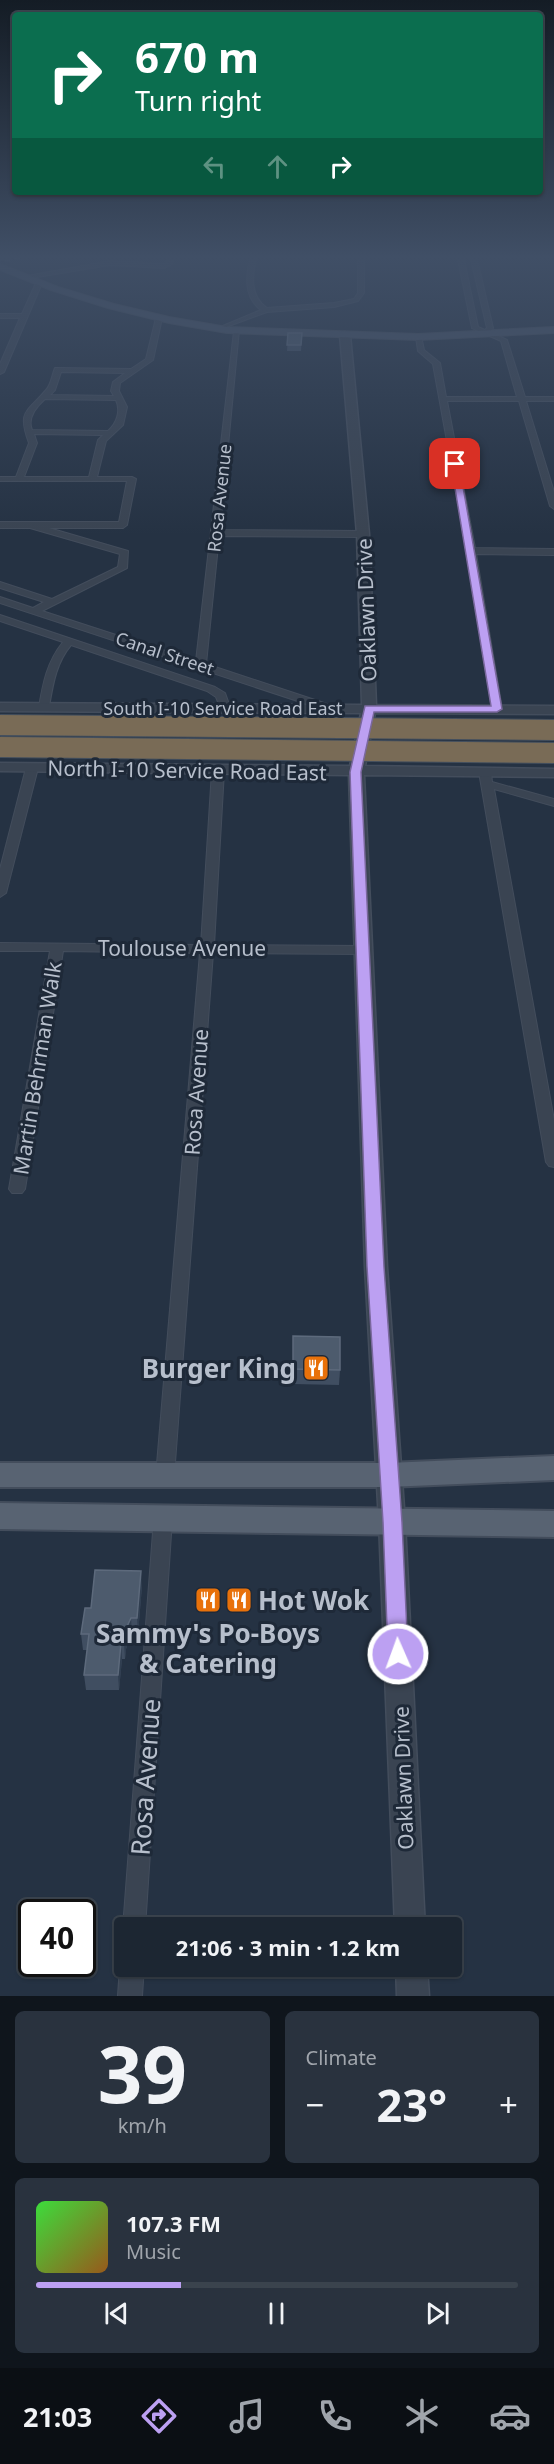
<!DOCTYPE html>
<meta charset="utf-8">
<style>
body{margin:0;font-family:"Noto Sans",sans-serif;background:#29323e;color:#f1f3f6;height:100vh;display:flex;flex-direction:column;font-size:22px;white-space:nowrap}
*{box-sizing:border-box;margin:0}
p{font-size:20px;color:#a0a5ac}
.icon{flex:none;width:33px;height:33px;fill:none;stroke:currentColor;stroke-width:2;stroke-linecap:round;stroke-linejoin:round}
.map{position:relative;height:1996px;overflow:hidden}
.panel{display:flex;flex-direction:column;gap:15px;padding:15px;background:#0f151c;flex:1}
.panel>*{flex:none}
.top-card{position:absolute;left:12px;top:12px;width:531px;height:183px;border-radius:6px;box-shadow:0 2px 4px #0004,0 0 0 2px #3a434d;background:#0b6e4f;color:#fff;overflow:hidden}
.speed{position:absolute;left:18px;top:1899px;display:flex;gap:12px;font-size:30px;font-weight:700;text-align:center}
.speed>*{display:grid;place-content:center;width:78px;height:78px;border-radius:50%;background:#1c2632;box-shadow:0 2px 4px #0004,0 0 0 2px #3a434d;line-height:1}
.speed .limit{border:3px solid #111;border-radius:9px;background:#fff;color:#111}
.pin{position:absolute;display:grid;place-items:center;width:51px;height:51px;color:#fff;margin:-26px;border-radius:12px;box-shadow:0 3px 9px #0006}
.me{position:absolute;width:66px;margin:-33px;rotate:358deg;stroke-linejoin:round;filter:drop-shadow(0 0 4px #0008)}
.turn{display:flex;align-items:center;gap:21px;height:126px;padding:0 24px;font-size:27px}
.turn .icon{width:78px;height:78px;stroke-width:2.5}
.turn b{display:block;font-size:42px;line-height:51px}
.lanes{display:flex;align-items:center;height:57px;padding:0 24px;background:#0003;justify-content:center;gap:30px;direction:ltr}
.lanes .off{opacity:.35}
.big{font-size:45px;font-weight:700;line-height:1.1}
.panel .tile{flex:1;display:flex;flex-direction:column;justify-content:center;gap:9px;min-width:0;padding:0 21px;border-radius:9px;background:#29323e}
.panel .dial{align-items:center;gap:0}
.dial b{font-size:78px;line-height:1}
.song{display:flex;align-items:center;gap:18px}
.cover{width:72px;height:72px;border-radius:9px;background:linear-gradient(135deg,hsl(120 70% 55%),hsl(30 70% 35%))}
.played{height:6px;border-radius:3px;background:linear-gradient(90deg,#bca0f2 30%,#3a434d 30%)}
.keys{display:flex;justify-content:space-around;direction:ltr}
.heat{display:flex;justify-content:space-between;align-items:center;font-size:33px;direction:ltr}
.panel .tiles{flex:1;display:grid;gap:15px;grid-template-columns:1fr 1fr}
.tile:last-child{grid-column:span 2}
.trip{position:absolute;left:114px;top:1917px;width:348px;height:60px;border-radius:6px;background:#1c2632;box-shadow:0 2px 4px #0004,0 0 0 2px #3a434d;font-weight:700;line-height:60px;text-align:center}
.dock{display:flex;height:96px;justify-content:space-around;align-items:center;background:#0b0f14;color:#a0a5ac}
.dock .icon{width:42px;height:42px}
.dock .selected{color:#bca0f2}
.dock b{font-size:27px;color:#f1f3f6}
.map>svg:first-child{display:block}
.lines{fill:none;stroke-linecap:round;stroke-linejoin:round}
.minor-casing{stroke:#434d5c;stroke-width:2}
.tertiary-casing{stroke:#434d5c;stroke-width:3}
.secondary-casing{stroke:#434d5c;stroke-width:2}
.primary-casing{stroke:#434d5c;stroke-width:4}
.minor{fill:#3a4452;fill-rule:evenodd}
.tertiary{fill:#3a4452;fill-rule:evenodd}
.secondary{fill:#475366;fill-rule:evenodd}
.primary{fill:#586372;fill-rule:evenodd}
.rail-casing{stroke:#5c687a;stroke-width:2}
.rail{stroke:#1e2938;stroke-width:1.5;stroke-dasharray:5;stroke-linecap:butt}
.motorway-bridge-casing{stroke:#444f5d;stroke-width:22;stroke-linecap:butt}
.motorway-bridge{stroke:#796b56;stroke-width:20}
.wall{fill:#404e61}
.shaded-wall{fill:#303e50}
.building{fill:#4d5b6d;stroke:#5d6a7c;stroke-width:1.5}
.route{fill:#bca0f2;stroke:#7a689d;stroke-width:1.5}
.labels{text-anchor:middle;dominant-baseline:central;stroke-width:6;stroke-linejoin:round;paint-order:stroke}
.far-street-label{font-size:18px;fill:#b7bfcc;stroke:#1e2938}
.street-label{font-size:21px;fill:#b7bfcc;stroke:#1e2938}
.near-poi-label{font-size:26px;font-weight:bold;fill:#b7bfcc;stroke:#1e2938;text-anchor:end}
.near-street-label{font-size:26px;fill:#b7bfcc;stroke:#1e2938}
</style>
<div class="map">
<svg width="554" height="1996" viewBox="0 0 554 1996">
<rect width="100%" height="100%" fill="#253243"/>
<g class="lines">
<defs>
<g id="minor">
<polygon points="16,255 15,256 0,260 0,256"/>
<polygon points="169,255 175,255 172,264 164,268 110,265 25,279 22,277 110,261 163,264 166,263"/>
<path d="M 251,255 L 257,255 C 252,274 249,296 267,308 L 334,303 L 354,299 L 358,293 L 358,255 L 364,255 L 364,293 L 358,301 L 334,307 L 267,312 L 218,330 L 218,328 L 261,310 C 243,297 246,274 251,255 Z"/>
<polygon points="457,255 463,255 478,327 485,330 487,328 470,255 476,255 493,328 490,332 507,340 525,397 554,397 554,401 526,401 554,492 554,509 550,506 519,401 447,401 475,548 554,549 554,555 476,554 502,709 497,712 492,709 467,551 433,364 418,351 416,337 421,336 424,350 440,363 446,397 517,397 501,341 472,328"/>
<polygon points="39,281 42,283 4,372 0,374 0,364 20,318 0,318 0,314 22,314 36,283"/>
<path d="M 159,316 L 162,318 L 153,360 L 120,383 L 119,391 L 127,407 L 123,425 L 106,441 L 97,477 L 132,477 L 136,479 L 127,525 L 123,528 L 49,528 L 128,551 L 127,568 L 42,611 L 196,661 L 234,331 L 239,330 L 220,530 L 363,531 L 367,534 L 363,537 L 219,536 L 206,664 L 333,706 L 333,710 L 325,710 L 0,603 L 0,597 L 33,608 L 44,602 L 0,588 L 0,582 L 52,599 L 118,567 L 120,554 L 30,528 L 0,528 L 0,522 L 119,522 L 127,481 L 0,481 L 0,477 L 16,477 L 29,443 C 17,410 27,413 46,390 C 51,385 52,375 55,368 L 131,369 L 146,359 L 156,318 ZM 61,372 L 125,373 L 113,382 L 111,391 L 114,396 L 50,395 L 55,390 ZM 45,399 L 116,400 C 121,411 117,423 108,431 L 32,430 C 27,418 36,407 45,399 ZM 34,434 L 103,435 L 98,440 L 89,477 L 24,477 L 37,443 Z"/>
<path d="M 0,615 L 215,687 L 225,693 L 230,707 L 229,709 L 221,709 L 216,697 L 207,691 L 71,645 C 56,663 53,684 49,707 L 48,709 L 40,709 L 39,707 C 43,683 47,662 63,642 L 0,621 Z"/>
<polygon points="32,765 38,768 6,893 0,897 0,869 26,768"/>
<polygon points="218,768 224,771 214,945 364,946 371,950 364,954 213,953 174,1476 171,1481 165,1483 159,1481 156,1476 200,953 63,951 25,1189 22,1193 12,1193 9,1189 50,951 0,951 0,943 201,945 212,771"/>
<polygon points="485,769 491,772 492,782 554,799 554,806 494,789 554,1120 554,1167 549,1166 546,1162 479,772"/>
<polygon points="163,1511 170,1514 172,1519 145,1928 124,1928 124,1933 123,1928 154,1519 156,1514"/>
<polygon points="124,1958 124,1966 144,1966 142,1996 118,1996 120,1966"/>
</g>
<g id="tertiary">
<polygon points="345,332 350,335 369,534 376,705 554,706 554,714 375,713 365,766 554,769 554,777 364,775 387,1267 405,1522 425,1928 395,1928 379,1522 365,1267 349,775 0,771 0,763 350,766 361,713 0,711 0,703 362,705 357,534 340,335"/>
<polygon points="396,1966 427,1966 429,1996 397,1996"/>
</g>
<polygon id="secondary" points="0,264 58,287 114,304 169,317 227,327 418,334 554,327 554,333 418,340 227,333 169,323 108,308 51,290 0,270"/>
<g id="primary">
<polygon points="554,1456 554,1480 388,1487 0,1487 0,1463 388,1463"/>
<polygon points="0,1503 554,1511 554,1537 0,1529"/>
</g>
</defs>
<use href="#minor" class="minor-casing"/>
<use href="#tertiary" class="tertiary-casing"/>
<use href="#secondary" class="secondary-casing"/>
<use href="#primary" class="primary-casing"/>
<use href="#minor" class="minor"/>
<use href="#tertiary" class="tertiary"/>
<use href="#secondary" class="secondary"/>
<use href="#primary" class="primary"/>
<defs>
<polyline id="rail" points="0,262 40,255"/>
</defs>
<use href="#rail" class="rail-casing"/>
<use href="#rail" class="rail"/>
<defs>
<g id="motorway-bridge">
<polyline points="0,725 554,730"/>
<polyline points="0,747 554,753"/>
</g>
</defs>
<use href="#motorway-bridge" class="motorway-bridge-casing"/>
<use href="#motorway-bridge" class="motorway-bridge"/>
</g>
<g class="wall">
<polygon points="288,333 302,333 301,351 287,351"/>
<polygon points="293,1336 340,1370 339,1385 293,1384"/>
<polygon points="142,1586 138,1634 132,1634 126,1649 125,1659 122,1659 119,1690 86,1690 84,1675 87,1650 83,1650 81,1634 91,1608"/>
</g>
<g class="shaded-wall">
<polygon points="141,1571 142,1586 138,1634 137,1618"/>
<polygon points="131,1618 132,1634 126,1649 125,1659 124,1643 124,1633"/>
<polygon points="121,1643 122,1659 119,1690 118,1675"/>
</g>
<g class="building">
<polygon points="288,333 302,333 301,345 287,345"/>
<polygon points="293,1336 340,1337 340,1370 293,1369"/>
<polygon points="95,1570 141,1571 137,1618 131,1618 124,1633 124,1643 121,1643 118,1675 84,1675 89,1634 81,1634 85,1608 91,1608"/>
</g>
<linearGradient id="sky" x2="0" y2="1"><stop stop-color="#141c25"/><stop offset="0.48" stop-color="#404f66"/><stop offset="1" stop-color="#404f66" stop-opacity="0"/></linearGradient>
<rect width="554" height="535" fill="url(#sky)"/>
<polygon class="route" points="455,461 459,464 502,709 497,712 374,712 361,772 384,1267 402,1522 408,1654 405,1660 398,1663 391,1660 388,1654 383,1522 367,1267 350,772 365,706 491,706 451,464"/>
<defs>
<symbol id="restaurant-square" viewBox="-11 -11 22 22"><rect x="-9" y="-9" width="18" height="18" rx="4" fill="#e8710a" stroke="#1e2938"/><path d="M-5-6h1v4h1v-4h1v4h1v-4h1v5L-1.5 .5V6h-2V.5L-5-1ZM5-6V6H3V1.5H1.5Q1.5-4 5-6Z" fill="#fff"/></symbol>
</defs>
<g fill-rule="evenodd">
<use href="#restaurant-square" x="301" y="1353" width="30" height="30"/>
<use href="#restaurant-square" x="193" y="1585" width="30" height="30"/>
<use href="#restaurant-square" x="224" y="1585" width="30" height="30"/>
</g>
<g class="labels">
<g class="far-street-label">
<text transform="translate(219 498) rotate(-84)">Rosa Avenue</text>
<text transform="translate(165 653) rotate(18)">Canal Street</text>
<text x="223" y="708">South I-10 Service Road East</text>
</g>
<g class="street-label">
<text transform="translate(366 610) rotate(-92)">Oaklawn Drive</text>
<text transform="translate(187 770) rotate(1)">North I-10 Service Road East</text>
<text x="182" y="948">Toulouse Avenue</text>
<text transform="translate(37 1068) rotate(-81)">Martin Behrman Walk</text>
<text transform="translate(196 1092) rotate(-86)">Rosa Avenue</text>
<text transform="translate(403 1778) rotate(-92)">Oaklawn Drive</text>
</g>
<g class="near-poi-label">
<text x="296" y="1368">Burger King</text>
<text x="258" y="1600" text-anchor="start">Hot Wok</text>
<text x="208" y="1633" text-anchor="middle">Sammy's Po-Boys<tspan x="208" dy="30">&amp; Catering</tspan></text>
</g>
<g class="near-street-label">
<text transform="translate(145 1777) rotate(-86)">Rosa Avenue</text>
</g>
</g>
</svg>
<div class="speed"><div class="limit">40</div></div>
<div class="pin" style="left:455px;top:464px;background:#d93025"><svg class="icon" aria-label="arrive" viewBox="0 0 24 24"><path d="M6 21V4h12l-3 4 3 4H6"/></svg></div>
<svg class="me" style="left:398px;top:1654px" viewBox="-20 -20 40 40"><circle r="17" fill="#bca0f2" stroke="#fff" stroke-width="3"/><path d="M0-11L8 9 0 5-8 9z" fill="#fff"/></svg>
<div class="trip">21:06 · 3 min · 1.2 km</div>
<div class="top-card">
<div class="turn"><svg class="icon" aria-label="right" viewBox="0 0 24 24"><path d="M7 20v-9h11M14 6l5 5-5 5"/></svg><div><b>670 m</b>Turn right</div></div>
<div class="lanes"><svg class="icon off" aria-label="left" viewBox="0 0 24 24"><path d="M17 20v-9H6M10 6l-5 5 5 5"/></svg><svg class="icon off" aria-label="ahead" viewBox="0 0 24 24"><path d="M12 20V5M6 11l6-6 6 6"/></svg><svg class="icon" aria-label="right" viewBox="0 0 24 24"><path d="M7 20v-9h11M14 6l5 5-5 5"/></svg></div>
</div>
</div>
<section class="panel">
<div class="tiles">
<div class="tile dial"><b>39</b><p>km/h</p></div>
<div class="tile"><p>Climate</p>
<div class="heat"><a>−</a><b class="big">23°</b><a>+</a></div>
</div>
<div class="tile">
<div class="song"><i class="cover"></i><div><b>107.3 FM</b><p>Music</p></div></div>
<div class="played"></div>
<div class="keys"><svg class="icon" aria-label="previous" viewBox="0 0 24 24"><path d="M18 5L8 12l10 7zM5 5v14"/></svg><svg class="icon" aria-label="pause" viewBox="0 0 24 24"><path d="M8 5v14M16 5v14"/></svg><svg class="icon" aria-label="next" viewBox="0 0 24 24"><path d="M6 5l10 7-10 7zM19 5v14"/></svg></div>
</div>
</div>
</section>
<nav class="dock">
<b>21:03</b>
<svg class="icon selected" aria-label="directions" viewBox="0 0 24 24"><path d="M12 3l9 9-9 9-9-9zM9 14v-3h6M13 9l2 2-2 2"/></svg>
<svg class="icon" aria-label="music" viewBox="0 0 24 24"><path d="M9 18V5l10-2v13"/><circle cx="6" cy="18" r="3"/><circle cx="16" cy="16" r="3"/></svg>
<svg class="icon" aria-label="phone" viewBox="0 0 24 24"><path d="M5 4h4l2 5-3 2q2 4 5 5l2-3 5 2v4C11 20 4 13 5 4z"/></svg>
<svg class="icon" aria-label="climate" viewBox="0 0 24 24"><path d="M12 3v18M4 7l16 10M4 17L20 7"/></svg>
<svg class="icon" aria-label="car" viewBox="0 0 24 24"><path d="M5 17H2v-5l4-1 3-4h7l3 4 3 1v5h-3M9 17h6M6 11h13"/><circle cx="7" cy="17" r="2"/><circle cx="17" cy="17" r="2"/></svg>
</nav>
